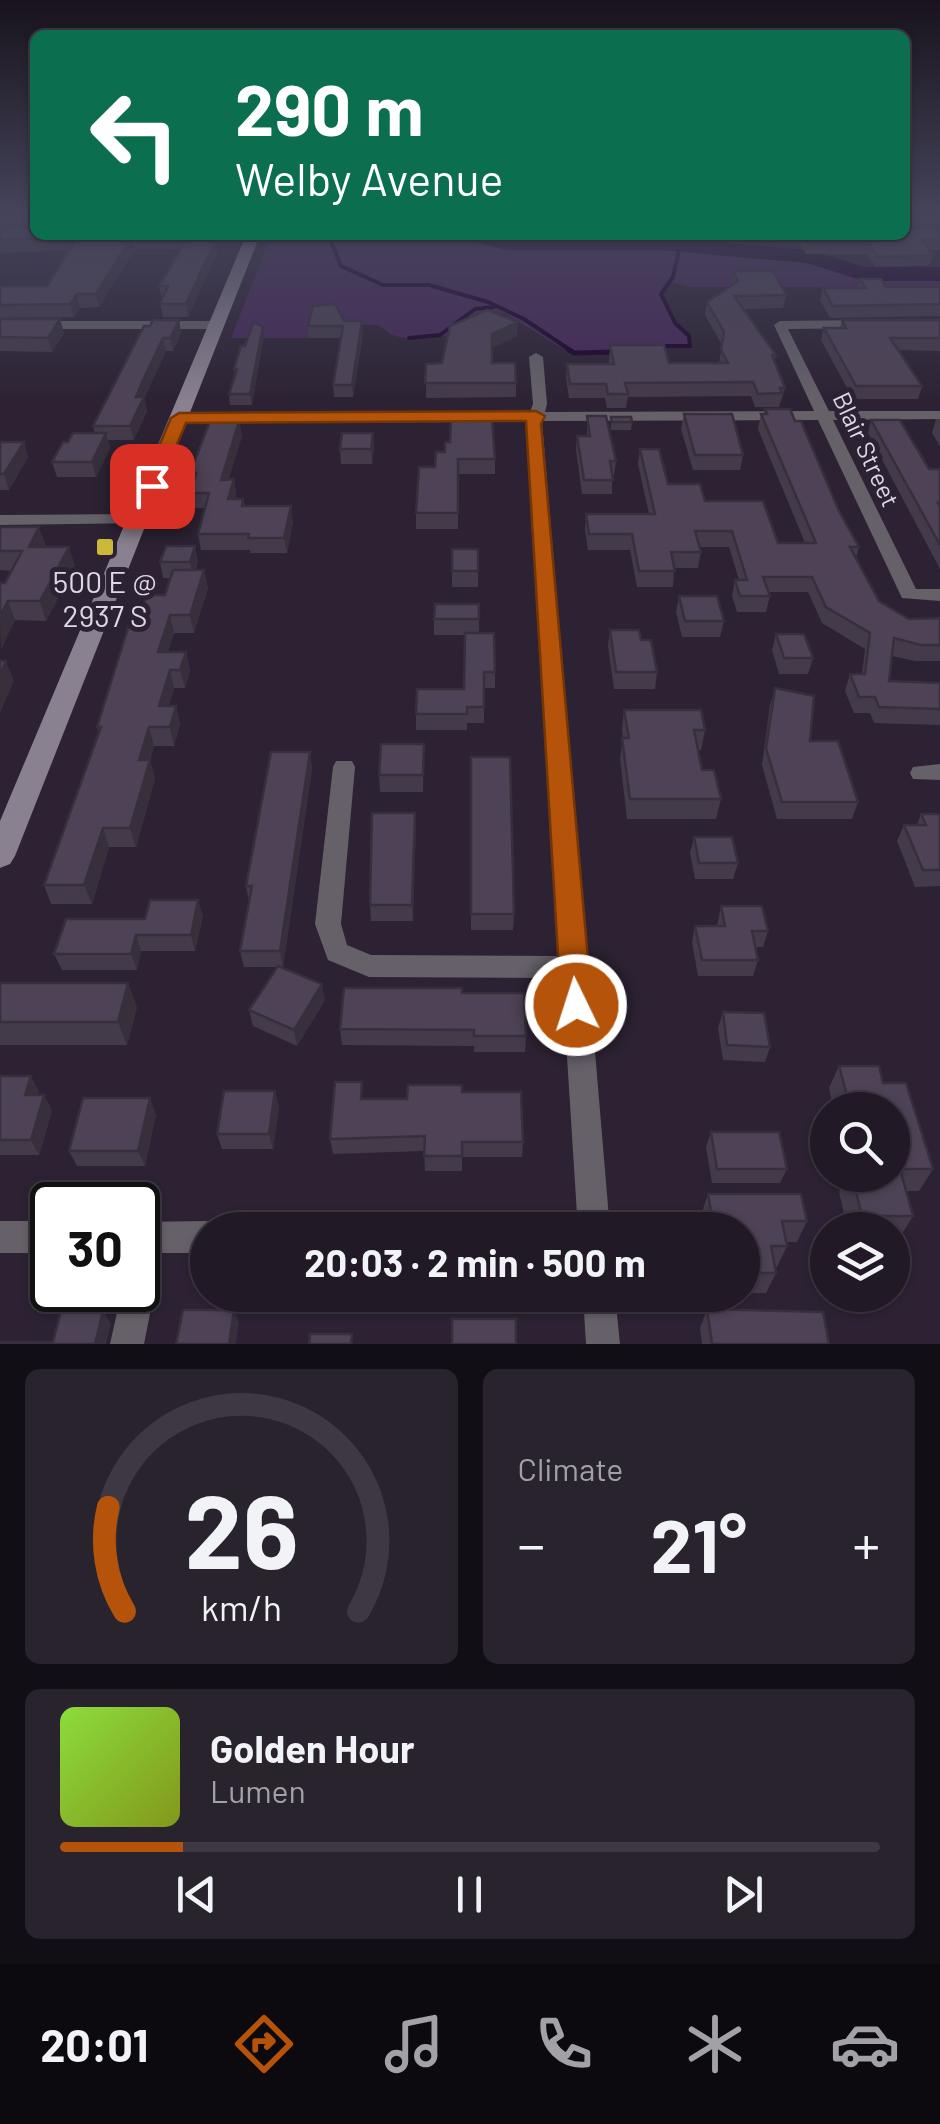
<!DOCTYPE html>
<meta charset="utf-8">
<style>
body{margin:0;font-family:Barlow,sans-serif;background:#29232e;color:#f1f3f6;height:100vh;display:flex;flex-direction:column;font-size:38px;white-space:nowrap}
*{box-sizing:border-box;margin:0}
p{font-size:32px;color:#a2a1a7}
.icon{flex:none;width:55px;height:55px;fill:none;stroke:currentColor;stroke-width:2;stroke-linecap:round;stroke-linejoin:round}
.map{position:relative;height:1344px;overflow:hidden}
.side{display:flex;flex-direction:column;gap:25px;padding:25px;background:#120e15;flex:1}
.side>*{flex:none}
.hud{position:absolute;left:30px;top:30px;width:880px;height:210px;border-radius:15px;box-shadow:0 2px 8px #0004,0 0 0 2px #3e3843;background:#0b6e4f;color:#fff;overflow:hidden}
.buttons{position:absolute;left:810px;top:1092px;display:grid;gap:20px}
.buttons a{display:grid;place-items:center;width:100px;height:100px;border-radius:50%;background:#211a26;box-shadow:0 2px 8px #0004,0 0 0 2px #3e3843;font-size:50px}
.speed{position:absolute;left:30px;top:1182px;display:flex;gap:20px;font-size:50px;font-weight:700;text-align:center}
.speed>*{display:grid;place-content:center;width:130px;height:130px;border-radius:50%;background:#211a26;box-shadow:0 2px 8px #0004,0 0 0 2px #3e3843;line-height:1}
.speed .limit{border:5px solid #111;border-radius:15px;background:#fff;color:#111}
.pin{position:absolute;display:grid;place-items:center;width:85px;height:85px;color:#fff;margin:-42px;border-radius:20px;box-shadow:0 5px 15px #0006}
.me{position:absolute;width:110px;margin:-55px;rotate:356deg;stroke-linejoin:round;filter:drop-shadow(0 0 8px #0008)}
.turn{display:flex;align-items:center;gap:35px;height:210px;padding:0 40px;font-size:45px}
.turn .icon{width:130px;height:130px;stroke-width:2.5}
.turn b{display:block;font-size:70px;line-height:85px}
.big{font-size:75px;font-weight:700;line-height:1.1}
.side .tile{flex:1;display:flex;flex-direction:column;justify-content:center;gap:15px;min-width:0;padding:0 35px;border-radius:15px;background:#29232e}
.side .dial{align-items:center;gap:0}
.dial svg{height:260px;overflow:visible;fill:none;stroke:#3e3843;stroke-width:7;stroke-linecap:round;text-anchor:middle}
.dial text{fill:#f1f3f6;stroke:none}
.song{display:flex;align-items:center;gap:30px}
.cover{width:120px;height:120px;border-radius:15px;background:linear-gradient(135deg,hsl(90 70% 55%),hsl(70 70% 35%))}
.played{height:10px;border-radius:5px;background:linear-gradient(90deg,#b45309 15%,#3e3843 15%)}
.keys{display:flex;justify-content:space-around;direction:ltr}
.heat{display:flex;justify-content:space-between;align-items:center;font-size:55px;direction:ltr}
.side .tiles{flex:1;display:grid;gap:25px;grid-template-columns:1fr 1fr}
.tile:last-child{grid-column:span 2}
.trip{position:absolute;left:190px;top:1212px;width:570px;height:100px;border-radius:50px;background:#211a26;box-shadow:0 2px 8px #0004,0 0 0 2px #3e3843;font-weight:700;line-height:100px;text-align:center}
.tab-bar{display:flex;height:160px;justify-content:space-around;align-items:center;background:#0d0a0f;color:#a2a1a7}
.tab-bar .icon{width:70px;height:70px}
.tab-bar .on{color:#b45309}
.tab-bar b{font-size:45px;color:#f1f3f6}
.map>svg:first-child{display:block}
.green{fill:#462859}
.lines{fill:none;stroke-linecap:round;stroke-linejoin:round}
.stream-far1{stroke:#1a0028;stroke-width:4}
.stream{stroke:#1a0028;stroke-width:5}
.river{fill:#1a0028;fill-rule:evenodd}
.street{fill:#666169;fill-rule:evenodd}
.secondary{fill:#89818f;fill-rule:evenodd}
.wall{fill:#433a4a}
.shaded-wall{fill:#372f3c}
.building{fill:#4e4356;stroke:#372f3c;stroke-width:2.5}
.route{fill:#b45309;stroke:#753606;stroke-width:2.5}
.poi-dot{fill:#ccb939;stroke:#2c2233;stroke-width:4}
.labels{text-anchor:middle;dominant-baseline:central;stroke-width:10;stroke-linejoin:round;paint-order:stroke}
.far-street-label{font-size:25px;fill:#dfd8e3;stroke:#2c2233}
.poi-label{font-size:30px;fill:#dfd8e3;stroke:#2c2233}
</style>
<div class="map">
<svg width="940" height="1344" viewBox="0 0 940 1344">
<rect width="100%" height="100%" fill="#2c2233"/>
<polygon class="green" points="271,235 678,241 680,245 801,253 871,271 940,271 940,287 691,287 671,282 661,295 675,323 689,336 690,346 587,355 562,348 504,313 489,312 455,336 427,335 412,340 392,335 378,325 337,325 333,338 231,338"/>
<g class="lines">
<g class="stream-far1">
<polyline points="274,235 331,241 341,266 383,285 429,285 488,302 524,319 573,352"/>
<polyline points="409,338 440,335 475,309 494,307"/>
<polyline points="656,346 690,346 689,336 675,323 661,294 673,277 680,246"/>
</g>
<polyline class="stream" points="569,350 574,353 614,352"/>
<polygon class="river" points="461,235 661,238 809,250 865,267 940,267 940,281 864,281 807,263 661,250 506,250 464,239"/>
<g class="street">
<polygon points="0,321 215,321 221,325 215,329 0,329"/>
<polygon points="780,321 868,320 874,324 868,328 788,329 829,411 940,411 940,419 833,420 916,589 940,589 940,601 902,598 818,420 542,421 610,1230 578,1230 562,978 369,977 328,960 315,924 333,767 336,761 352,761 355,767 341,924 347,945 371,955 560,956 527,421 179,422 172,418 179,414 530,412 533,404 529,357 536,353 543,357 547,404 545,412 814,411 774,325"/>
<polygon points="138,514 146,519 144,523 0,525 0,515"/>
<polygon points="940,764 940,780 913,779 910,773 913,767"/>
<rect x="0" y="1221" width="52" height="32"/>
<polygon points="208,1221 221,1230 208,1230 208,1253 162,1253 144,1344 110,1344 122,1290 138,1290 138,1222"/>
<polygon points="583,1295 615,1295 620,1344 586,1344"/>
</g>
<polygon class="secondary" points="246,235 260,235 15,856 10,864 0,868 0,821"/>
</g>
<g class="wall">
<polygon points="0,215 35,215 35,235 221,235 216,247 217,254 188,317 163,317 160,304 162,300 159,286 181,249 135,249 99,307 80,308 74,317 0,318 0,286 47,286 69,250 0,253"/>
<polygon points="905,215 940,215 940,224 907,225 908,228 940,228 940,250 930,250 933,255 930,265 876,267 866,254 806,254 799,242 698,240 696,235 905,235"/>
<polygon points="733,271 786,295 783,308 743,309 776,355 774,362 785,388 779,407 755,407 751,396 628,397 626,408 607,408 605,398 569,398 566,378 567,364 609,364 610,345 669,363 719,363 722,345 705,315 707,302 732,285"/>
<polygon points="860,279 886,287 940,287 940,316 830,318 820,300 823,288 858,288"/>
<polygon points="0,319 64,333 52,352 0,351"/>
<polygon points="179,320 181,333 173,351 166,351 146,394 144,399 147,411 134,440 108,440 110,448 96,477 57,477 52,462 68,442 95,433 93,426 150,326"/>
<polygon points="842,320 940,320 940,351 899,350 922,386 918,399 853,399 821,340 824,328 840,328"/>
<polygon points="344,321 363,333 353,397 334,397 333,385 341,338 309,338 308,326"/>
<polygon points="263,326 264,335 252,405 230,405 229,394 235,375 234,369 245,346"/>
<polygon points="517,336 492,348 492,363 516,383 516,397 426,398 426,364 442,363"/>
<polygon points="765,409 839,511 859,547 856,558 879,601 909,619 940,618 940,661 915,661 892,656 889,681 940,683 940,725 874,723 870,713 854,713 845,691 850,674 862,674 865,649 822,623 808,592 768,592 770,596 766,612 737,612 732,596 735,580 739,580 729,547 699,547 701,552 698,568 674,568 673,587 637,587 630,550 588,550 585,530 586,514 649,514 638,464 640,449 668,484 705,501 778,543 805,543 758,429 761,414 764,414"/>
<polygon points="684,414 743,455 740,470 693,470 681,429"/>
<polygon points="587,416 616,461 614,475 612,475 612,494 582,494 576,450 577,436 587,436"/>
<polygon points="611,417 632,422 631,430 611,430"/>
<polygon points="936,419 940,419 940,446 932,433"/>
<polygon points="871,420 929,469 940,469 940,569 868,433"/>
<polygon points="239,421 242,436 228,479 234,479 236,495 235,499 243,499 245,506 293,522 287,553 250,553 250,550 201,550 198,534 205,508 193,508 190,493 192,485 190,473"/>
<polygon points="373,433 374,448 372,464 341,464 340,449"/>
<polygon points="0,442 24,442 28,457 9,490 0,490"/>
<polygon points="436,452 495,459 495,474 458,474 458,529 416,529 416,513 435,467"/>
<polygon points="0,527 45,547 75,566 46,621 15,620 1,649 0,583 5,583 12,571 0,570"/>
<rect x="452" y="549" width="26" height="38"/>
<polygon points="198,561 196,570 204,570 208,588 194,633 174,633 168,652 186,652 190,670 185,688 174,688 169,706 176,706 180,724 174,746 154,746 150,760 155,779 136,847 109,847 92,904 51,904 44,885 99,732 97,727 136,625 165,595 170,578 163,578 160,562"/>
<polygon points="679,596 724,621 720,637 682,637 676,612"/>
<polygon points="479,604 479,633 495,672 495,688 484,688 484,723 467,723 467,730 416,730 416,714 464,689 465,635 434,635 434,619"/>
<polygon points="610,630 657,672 655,689 614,689 608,646"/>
<polygon points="776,634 813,658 808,674 779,674 772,650"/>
<polygon points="775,688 810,741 858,802 852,819 777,819 762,765 770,705"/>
<polygon points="624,710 705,730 701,750 698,750 702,770 721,799 716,819 627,819 620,758 623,738 622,730"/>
<polygon points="424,744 423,792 380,792 379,775"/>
<polygon points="310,752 312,769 283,967 325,1000 297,1046 253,1026 249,1010 277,967 244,967 240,951 249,902 246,886"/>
<polygon points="471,757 514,914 513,930 471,930"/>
<polygon points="415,813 413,921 371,921 370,905"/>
<polygon points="921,814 940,814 940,886 915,887 897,841 904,825 917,825"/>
<polygon points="694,837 738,863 733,879 695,879 690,853"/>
<polygon points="198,900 203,916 195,951 141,951 137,970 62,970 54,954"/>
<polygon points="721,906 768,931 763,947 756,947 758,960 753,976 698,976 692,942 695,926 717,926"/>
<polygon points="0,983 137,1007 127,1045 0,1045"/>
<polygon points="462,993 526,1036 525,1052 474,1052 474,1046 342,1045 340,1029"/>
<polygon points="723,1012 770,1047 765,1062 723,1060 718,1028"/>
<polygon points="839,1066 883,1083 933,1169 919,1191 906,1191 913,1216 900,1237 892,1237 892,1230 848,1230 839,1192 848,1175 892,1175 892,1110 834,1110 829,1088"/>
<polygon points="0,1076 39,1091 38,1095 44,1095 52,1111 39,1155 0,1155"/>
<polygon points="462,1092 523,1142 522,1157 462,1157 462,1171 425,1171 424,1151 333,1154 330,1139 364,1099 407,1099"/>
<polygon points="279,1106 273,1149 222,1149 217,1134"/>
<polygon points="156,1114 145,1166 77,1166 69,1151"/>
<polygon points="711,1132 787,1169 780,1183 712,1183 706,1147"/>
<polygon points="708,1194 807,1221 797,1242 786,1242 787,1246 777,1267 775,1267 776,1273 766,1293 742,1293 742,1230 703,1230 701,1215"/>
<polygon points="707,1309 829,1344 702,1344 700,1328"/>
</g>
<g class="shaded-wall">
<polygon points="213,235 221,235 216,247 217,254 188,317 186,304"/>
<polygon points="132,236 135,249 99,307 96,294"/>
<polygon points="77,294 80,308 74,317 70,304"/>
<polygon points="60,319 64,333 52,352 48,338"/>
<polygon points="179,320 181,333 173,351 170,338"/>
<polygon points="362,321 363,333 353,397 352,385"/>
<polygon points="518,322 517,336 491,348 492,334"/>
<polygon points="263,326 264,335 252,405 250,394"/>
<polygon points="163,338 166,351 144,399 147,411 134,440 130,426 136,397"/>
<polygon points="239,421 242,436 224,495 221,480"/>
<polygon points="106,433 110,448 96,477 92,462"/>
<polygon points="373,433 374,448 372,464 371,449"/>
<polygon points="24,442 28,457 9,490 4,474"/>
<polygon points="234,479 236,495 231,515 228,499"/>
<polygon points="291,506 293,522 287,553 284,538"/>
<polygon points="39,527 46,546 29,547"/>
<polygon points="195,546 198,561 193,578 190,562"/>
<polygon points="69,547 75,566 46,621 40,601"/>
<polygon points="204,570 208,588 194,633 190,615"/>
<polygon points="8,601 15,620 1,649 0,616"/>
<polygon points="170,615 174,633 162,670 158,652"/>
<polygon points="186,652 190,670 185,688 180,670"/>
<polygon points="6,661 14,681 0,713 0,675"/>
<polygon points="170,670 174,688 164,724 159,706"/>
<polygon points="176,706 180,724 174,746 170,727"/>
<polygon points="149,727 154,746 144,779 139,760"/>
<polygon points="310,752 312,769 283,967 280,951"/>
<polygon points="150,760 155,779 136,847 130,828"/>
<polygon points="415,813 416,830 413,921 412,905"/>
<polygon points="103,828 109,847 92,904 84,885"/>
<polygon points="198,900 203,916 195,951 191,935"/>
<polygon points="136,935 141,951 137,970 131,954"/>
<polygon points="128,983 137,1007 127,1045 118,1022"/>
<polygon points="322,984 325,1000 297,1046 294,1030"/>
<polygon points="31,1076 39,1091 33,1111 25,1095"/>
<polygon points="275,1091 279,1106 273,1149 269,1134"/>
<polygon points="44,1095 52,1111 39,1155 31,1140"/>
<polygon points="150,1098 156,1114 145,1166 138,1151"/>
<polygon points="234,1310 239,1322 236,1344 229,1344"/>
<polygon points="103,1311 111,1324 106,1344 95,1344"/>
</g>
<g class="building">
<polygon points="905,216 908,228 940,228 940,240 922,240 933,255 878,257 869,244 808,243 803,235 905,235"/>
<polygon points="35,226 35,235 213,235 210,241 215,241 186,304 160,304 168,286 159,286 188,236 132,236 96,294 77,294 70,304 0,305 0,286 47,286 77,237 0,240 0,227"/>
<polygon points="733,271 773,271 786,295 734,296 776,355 772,355 785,388 780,388 782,393 758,394 753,382 625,383 628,394 608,394 606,384 570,384 567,364 614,364 610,345 664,345 669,363 728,363 721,350 724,332 707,302 738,281"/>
<polygon points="860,279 881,279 886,287 940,287 940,304 833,306 823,288 866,288"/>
<polygon points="335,304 344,321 362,321 352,385 333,385 343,326 308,326 313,306"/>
<polygon points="487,310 518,322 492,334 492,363 515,363 516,383 425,383 426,364 442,363 450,326"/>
<polygon points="0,319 60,319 48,338 0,337"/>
<polygon points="153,320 179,320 170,338 163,338 143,380 136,397 144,397 130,426 93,426 144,326 150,326"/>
<polygon points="842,320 940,320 940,338 890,338 922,386 856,386 824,328 846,328"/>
<polygon points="253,323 263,326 250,394 229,394 237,369 234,369 241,346 245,346"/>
<polygon points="765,409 790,409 795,421 801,421 839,511 859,547 850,547 879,601 909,619 940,618 940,645 921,645 894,638 889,681 940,683 940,709 879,707 875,697 859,697 850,674 865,674 870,633 826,607 812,577 763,577 770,596 740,596 735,580 747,580 732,531 695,531 701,552 671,552 675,571 639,571 632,534 589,534 586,514 655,514 640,449 659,449 668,484 700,484 705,501 763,501 778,543 816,543 761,414 767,414"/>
<polygon points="684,414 732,414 743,455 695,455"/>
<polygon points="587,416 606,416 616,461 610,461 613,480 584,480 577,436 590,436"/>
<polygon points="611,417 631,417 632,422 612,422"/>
<polygon points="451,418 492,418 495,459 458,459 458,513 416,513 419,467 435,467 436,452 445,452 445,442 450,442"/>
<polygon points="871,420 900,420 929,469 940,469 940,503 938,503 940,507 940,545"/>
<polygon points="210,421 239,421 221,480 234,479 228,499 243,499 242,506 291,506 284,538 248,538 249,534 198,534 209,493 190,493 196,473 190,473"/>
<polygon points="73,433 106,433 92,462 52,462 63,442 68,442"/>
<polygon points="342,433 373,433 371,449 340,449"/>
<polygon points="0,442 24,442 4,474 0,474"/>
<polygon points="0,527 39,527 29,547 69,547 40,601 8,601 0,616 0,583 5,583 22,551 0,551"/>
<polygon points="166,546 195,546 190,562 160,562"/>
<rect x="452" y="549" width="26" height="22"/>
<polygon points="173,570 204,570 190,615 170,615 158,652 186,652 180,670 170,670 159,706 176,706 170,727 149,727 139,760 150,760 130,828 103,828 84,885 44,885 101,727 97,727 129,625 136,625 147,595 165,595"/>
<polygon points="679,596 717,596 724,621 685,621"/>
<polygon points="435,604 479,604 479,619 434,619"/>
<polygon points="610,630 639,630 641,640 651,640 657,672 616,672"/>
<polygon points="465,633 494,633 495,672 484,672 484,707 467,707 467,714 416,714 417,689 464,689"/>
<polygon points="776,634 804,634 813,658 784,658"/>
<polygon points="0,661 6,661 0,675"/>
<polygon points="775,688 814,696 810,741 838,741 858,802 782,802 766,748"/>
<polygon points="624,710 701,710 705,730 694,730 702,770 714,770 721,799 630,799 622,738 629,738"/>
<polygon points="381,744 424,744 423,775 379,775"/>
<polygon points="271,752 310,752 280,951 240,951 252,886 246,886"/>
<polygon points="471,757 510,757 514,914 471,914"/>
<polygon points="372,813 415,813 412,905 370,905"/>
<polygon points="921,814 940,814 940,870 923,870 904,825 926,825"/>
<polygon points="694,837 732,837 738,863 699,863"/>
<polygon points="150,900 198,900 191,935 136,935 131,954 54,954 66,919 145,919"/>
<polygon points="721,906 762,906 768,931 752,931 758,960 702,960 695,926 725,926"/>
<polygon points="278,966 322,984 294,1030 249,1010"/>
<polygon points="0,983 128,983 118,1022 0,1022"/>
<polygon points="344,988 462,988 462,993 524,993 526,1036 474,1036 474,1030 340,1029"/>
<polygon points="723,1012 764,1013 770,1047 727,1045"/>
<polygon points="839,1066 879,1066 883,1083 906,1083 933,1169 900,1169 913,1216 862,1216 852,1175 892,1175 892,1110 851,1110"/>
<polygon points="0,1076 31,1076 25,1095 44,1095 31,1140 0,1140"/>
<polygon points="335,1082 362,1082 361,1099 407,1099 408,1085 462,1085 462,1092 521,1092 523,1142 462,1142 462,1156 424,1156 425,1136 330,1139"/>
<polygon points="224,1091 275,1091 269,1134 217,1134"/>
<polygon points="83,1098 150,1098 138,1151 69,1151"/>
<polygon points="711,1132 779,1132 787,1169 717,1169"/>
<polygon points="708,1194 801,1194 807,1221 782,1221 787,1246 771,1246 776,1273 742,1273 742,1230 714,1230"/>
<polygon points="707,1309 823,1312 829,1344 712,1344"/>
<polygon points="183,1310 234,1310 229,1344 176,1344"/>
<polygon points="61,1311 103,1311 95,1344 0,1344 0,1342 53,1342"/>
<rect x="452" y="1319" width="64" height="25"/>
<polygon points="310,1334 352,1334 351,1344 309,1344"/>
</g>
<linearGradient id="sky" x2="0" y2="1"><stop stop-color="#18131c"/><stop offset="0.53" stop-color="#45445b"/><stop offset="1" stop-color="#45445b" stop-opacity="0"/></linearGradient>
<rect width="940" height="403" fill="url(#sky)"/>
<polygon class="route" points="536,411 545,416 541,424 592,1005 587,1015 576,1019 566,1015 561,1005 526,421 186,423 158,489 152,491 142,486 171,418 179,413"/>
<rect class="poi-dot" x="95" y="537" width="20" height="20" rx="5"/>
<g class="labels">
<g class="far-street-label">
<text transform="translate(867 449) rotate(65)">Blair Street</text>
</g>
<g class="poi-label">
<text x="105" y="581">500 E @<tspan x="105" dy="34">2937 S</tspan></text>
</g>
</g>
</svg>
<div class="buttons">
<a><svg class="icon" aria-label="search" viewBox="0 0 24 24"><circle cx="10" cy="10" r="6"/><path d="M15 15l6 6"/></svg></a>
<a><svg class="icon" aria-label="layers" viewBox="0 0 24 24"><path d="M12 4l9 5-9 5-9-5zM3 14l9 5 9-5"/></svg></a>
</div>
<div class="speed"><div class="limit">30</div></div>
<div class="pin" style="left:152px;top:486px;background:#d93025"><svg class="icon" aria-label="arrive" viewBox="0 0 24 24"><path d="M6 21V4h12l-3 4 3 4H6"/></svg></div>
<svg class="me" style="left:576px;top:1005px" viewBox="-20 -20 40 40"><circle r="17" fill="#b45309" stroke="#fff" stroke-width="3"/><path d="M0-11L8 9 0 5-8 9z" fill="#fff"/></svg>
<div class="trip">20:03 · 2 min · 500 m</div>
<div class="hud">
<div class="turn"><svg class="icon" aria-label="left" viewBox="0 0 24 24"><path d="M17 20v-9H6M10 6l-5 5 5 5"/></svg><div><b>290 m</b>Welby Avenue</div></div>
</div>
</div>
<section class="side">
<div class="tiles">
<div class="tile dial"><svg viewBox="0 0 100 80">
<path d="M14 69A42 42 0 1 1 86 69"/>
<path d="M14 69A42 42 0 0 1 9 37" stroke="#b45309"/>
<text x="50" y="56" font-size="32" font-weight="700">26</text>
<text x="50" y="72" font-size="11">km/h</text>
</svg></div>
<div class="tile"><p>Climate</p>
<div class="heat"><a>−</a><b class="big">21°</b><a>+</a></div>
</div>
<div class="tile">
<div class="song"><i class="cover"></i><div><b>Golden Hour</b><p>Lumen</p></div></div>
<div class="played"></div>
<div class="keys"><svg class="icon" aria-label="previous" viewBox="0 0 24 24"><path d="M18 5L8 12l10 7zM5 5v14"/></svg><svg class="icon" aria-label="pause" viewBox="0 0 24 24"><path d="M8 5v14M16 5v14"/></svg><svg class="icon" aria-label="next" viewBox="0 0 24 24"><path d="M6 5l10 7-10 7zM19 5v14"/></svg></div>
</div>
</div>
</section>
<nav class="tab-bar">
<b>20:01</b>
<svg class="icon on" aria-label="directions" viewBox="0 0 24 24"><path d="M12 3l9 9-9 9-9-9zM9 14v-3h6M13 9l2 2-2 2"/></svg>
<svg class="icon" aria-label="music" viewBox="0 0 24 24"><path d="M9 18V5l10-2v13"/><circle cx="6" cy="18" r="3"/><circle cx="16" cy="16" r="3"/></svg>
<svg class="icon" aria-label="phone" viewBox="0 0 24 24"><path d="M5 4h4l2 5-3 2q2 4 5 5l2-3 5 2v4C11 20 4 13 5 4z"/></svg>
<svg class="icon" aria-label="climate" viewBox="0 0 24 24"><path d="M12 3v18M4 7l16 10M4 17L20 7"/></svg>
<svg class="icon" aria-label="car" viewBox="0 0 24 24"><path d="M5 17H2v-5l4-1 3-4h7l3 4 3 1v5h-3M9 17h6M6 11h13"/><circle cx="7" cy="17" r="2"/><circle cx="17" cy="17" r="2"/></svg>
</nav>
